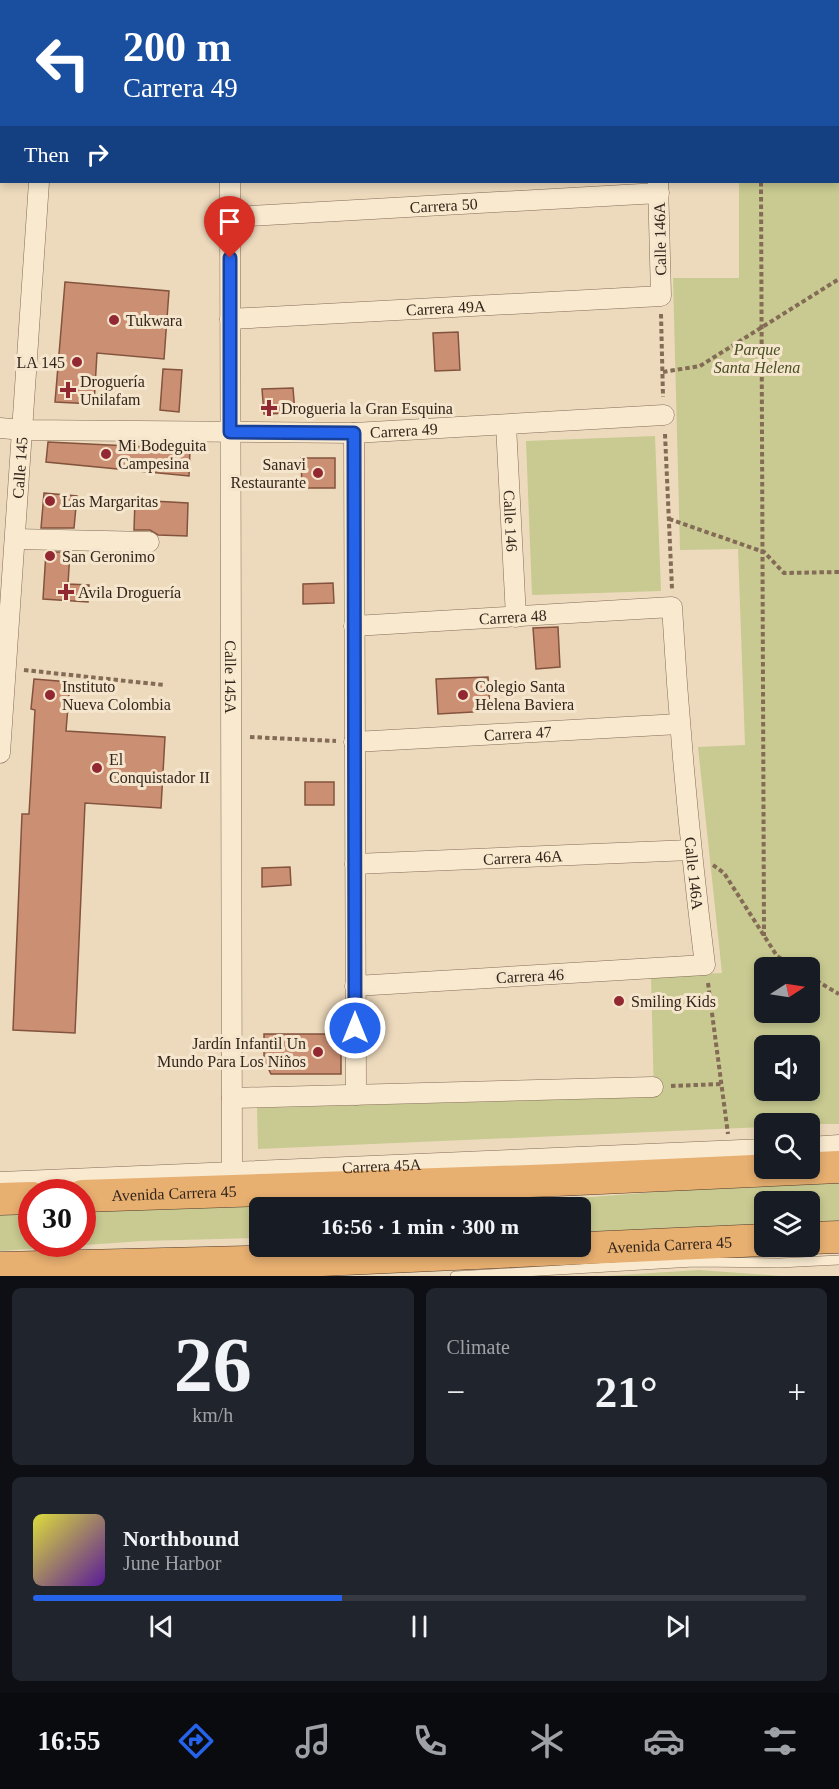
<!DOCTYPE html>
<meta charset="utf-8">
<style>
body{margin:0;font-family:Georgia,serif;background:#20242c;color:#f1f3f6;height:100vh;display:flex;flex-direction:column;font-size:22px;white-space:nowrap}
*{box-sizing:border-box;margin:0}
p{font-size:20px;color:#9ea1a6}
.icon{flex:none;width:33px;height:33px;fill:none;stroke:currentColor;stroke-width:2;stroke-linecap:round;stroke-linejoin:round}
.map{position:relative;height:1276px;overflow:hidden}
.sheet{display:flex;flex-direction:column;gap:12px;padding:12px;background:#0d0f14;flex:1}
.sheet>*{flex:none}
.banner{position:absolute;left:0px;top:0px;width:840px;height:183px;box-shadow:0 3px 9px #0003;background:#1a4fa0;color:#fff;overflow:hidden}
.needle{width:39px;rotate:78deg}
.tools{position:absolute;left:754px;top:957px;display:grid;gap:12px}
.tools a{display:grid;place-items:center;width:66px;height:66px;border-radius:9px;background:#171b24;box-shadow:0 3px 9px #0003;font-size:30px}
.speed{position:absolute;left:18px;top:1179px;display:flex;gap:12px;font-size:30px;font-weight:700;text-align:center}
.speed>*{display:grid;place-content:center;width:78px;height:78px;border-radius:50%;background:#171b24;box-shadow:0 3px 9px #0003;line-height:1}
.speed .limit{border:9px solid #d22;background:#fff;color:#111}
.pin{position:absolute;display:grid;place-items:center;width:51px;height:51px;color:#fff;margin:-62px -26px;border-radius:50% 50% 50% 0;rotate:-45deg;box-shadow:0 0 6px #0007}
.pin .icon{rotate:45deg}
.me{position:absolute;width:66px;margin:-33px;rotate:0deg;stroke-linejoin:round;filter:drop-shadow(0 0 4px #0008)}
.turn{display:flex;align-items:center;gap:21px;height:126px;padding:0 24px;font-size:27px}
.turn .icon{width:78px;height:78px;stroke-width:2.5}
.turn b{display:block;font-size:42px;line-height:51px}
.then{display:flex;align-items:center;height:57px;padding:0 24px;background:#0003;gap:12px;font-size:22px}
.big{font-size:45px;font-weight:600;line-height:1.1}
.sheet .widget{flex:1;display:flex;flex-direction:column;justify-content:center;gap:9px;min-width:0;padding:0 21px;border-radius:9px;background:#20242c}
.sheet .dial{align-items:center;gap:0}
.dial b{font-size:78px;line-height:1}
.song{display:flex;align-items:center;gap:18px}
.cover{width:72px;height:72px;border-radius:9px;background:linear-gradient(135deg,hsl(60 70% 55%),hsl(270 70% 35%))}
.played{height:6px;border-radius:3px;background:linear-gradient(90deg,#2563eb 40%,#363941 40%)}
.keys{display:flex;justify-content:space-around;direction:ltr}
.heat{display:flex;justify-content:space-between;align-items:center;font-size:33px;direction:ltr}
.sheet .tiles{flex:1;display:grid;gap:12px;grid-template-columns:1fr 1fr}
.widget:last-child{grid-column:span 2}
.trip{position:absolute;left:249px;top:1197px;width:342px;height:60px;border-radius:9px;background:#171b24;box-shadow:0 3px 9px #0003;font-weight:600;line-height:60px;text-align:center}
.menu{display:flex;height:96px;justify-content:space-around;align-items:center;background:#090b0e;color:#9ea1a6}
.menu .icon{width:42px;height:42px}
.menu .on{color:#2563eb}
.menu b{font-size:27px;color:#f1f3f6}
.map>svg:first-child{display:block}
.green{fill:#c8ca91;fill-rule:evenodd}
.building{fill:#cb9073;stroke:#83533d;stroke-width:1.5}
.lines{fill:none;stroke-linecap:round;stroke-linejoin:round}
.service-casing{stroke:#846b56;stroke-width:10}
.minor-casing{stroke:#846b56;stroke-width:21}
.trunk-casing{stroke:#513a2b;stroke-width:33}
.path{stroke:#846b56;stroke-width:4;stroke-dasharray:4.5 3;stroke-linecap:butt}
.service{stroke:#f8e9cf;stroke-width:9}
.minor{stroke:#f8e9cf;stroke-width:20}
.trunk{stroke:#e7af70;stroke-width:32}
.route-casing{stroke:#184099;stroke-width:15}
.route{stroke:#2563eb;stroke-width:10}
.poi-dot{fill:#922831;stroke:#f4e5cc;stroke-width:2}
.labels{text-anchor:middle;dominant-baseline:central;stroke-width:6;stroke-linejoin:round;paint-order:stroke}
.street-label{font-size:16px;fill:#33251b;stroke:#f4e5cc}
.poi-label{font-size:16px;fill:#33251b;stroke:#f4e5cc;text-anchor:start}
.park-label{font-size:16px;font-style:italic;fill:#484f22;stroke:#f4e5cc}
</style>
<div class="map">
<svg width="839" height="1276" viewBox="0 0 839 1276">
<rect width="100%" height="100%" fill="#eddabd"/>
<g class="green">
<path d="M 738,0 L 839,0 L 839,1124 L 765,1124 L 765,1127 L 258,1149 L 257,1108 L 654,1097 L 651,976 L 722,973 L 698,747 L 745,745 L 738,549 L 680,550 L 673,278 L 739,278 L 739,182 L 838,182 L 838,2 ZM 765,968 L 810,968 L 810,1012 L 765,1012 ZM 765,1046 L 810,1046 L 810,1090 L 765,1090 Z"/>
<polygon points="655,436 661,591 532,595 526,441"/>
<polygon points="839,1178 839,1222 810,1223 810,1202 765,1202 765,1225 581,1232 580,1208 494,1208 513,1203"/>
<polygon points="458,1195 411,1207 260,1208 259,1238 142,1241 0,1251 0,1211 31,1210 32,1244 82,1244 83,1208"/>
<polygon points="699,1270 781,1276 605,1276"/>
</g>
<g class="building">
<polygon points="65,282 169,291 164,359 97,353 94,404 55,402"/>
<polygon points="458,332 460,370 435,371 433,333"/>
<polygon points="163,369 182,370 179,412 160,410"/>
<polygon points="293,388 295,413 264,414 262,389"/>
<polygon points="48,442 190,449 189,476 46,462"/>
<polygon points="301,458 335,458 335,488 302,488"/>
<polygon points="44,493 77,496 74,528 41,528"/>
<polygon points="135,500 188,503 187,536 158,535 150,530 134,530"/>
<polygon points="46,552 70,552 68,584 89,585 88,602 43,599"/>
<polygon points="333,583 334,603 303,604 303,584"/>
<polygon points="558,627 560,667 536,669 533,628"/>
<polygon points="488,677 490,711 438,714 436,679"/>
<polygon points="34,679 70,682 66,731 165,737 161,808 85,803 75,1033 13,1030 22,814 29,814 35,710 31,709"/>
<rect x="305" y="782" width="29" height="23"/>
<polygon points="290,867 291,885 262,887 262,868"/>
<polygon points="264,1034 341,1034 341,1074 271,1074 264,1060"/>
</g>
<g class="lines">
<defs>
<polyline id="service" points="455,1276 694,1262 779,1263 839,1260"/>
<g id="minor">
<polyline points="230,0 230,2"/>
<polyline points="655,0 655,2"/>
<polyline points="51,2 51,0"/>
<polyline points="0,152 2,152"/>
<path id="s1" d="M 230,182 L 232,1171"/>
<path id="s2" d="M 230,217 L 659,193"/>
<path id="s3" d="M 230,319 L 661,296 L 658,182"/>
<path id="s4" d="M 506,425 L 516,617"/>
<path id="s5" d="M 0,428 L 23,430 L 354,433 L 664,415"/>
<polyline points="354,433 356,1095"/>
<polyline points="15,539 149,542"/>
<path id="s6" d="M 354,626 L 672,607 C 679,727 690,846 705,965 L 355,986"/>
<path id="s7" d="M 354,742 L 679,724"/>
<path id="s8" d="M 0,753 L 39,182"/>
<path id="s9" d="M 355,864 L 691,850"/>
<polyline points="232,1098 653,1087"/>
<polyline points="810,1147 839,1145"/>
<path id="s10" d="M 0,1182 L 765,1149"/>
</g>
<g id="trunk">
<path id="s11" d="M 82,1196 L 557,1180 L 839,1167"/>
<polyline points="0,1199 32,1198"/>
<polyline points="443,1208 492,1196"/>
<polyline points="810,1238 839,1237"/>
<path id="s12" d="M 0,1268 L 322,1260 L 765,1240"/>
</g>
</defs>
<use href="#service" class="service-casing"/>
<use href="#minor" class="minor-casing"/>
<use href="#trunk" class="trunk-casing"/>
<g class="path">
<polyline points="761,0 761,2"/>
<polyline points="761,182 764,936"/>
<polyline points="661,314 663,397"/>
<polyline points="663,372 700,366 839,279"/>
<polyline points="665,434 672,589"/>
<polyline points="669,519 764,552 784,573 839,572"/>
<polyline points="24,670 164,685"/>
<polyline points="250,737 336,741"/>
<polyline points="713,865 724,873 777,956 795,968"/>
<polyline points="810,977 839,994"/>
<polyline points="708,983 728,1134"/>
<polyline points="671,1086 722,1084"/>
</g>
<use href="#service" class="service"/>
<use href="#minor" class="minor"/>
<use href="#trunk" class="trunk"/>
</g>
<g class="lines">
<defs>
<polyline id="route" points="230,258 230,432 354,433 355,1028"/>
</defs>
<use href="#route" class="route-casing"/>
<use href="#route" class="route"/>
</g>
<g class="poi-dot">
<circle cx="114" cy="320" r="6"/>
<circle cx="77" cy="362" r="6"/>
<path d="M65 381h6v6h6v6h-6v6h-6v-6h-6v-6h6z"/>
<path d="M266 399h6v6h6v6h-6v6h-6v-6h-6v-6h6z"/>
<circle cx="106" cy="454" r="6"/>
<circle cx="318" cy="473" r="6"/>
<circle cx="50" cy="501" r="6"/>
<circle cx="50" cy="556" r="6"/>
<path d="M63 583h6v6h6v6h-6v6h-6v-6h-6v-6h6z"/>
<circle cx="50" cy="695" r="6"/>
<circle cx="463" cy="695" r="6"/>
<circle cx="97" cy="768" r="6"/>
<circle cx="619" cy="1001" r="6"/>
<circle cx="318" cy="1052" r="6"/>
</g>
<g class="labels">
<g class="street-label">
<text stroke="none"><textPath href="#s2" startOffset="214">Carrera 50</textPath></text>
<text transform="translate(660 239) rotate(-91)">Calle 146A</text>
<text stroke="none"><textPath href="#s3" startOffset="216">Carrera 49A</textPath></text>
<text stroke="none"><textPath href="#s5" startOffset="404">Carrera 49</textPath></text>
<text stroke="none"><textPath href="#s8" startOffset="286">Calle 145</textPath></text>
<text stroke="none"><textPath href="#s4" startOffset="96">Calle 146</textPath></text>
<text stroke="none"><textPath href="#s6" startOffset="159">Carrera 48</textPath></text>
<text stroke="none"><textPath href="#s1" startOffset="495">Calle 145A</textPath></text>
<text stroke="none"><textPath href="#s7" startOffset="164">Carrera 47</textPath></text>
<text stroke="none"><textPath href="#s9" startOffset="168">Carrera 46A</textPath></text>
<text stroke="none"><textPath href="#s6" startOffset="586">Calle 146A</textPath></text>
<text transform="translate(530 976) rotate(-3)">Carrera 46</text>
<text stroke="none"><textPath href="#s10" startOffset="382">Carrera 45A</textPath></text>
<text stroke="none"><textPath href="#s11" startOffset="92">Avenida Carrera 45</textPath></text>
<text stroke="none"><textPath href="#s12" startOffset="670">Avenida Carrera 45</textPath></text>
</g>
<g class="poi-label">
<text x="126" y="320">Tukwara</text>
<text x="65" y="362" text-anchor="end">LA 145</text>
<text x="80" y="381">Droguería<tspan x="80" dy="18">Unilafam</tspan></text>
<text x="281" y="408">Drogueria la Gran Esquina</text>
<text x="118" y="445">Mi Bodeguita<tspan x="118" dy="18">Campesina</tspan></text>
<text x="306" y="464" text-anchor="end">Sanavi<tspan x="306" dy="18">Restaurante</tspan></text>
<text x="62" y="501">Las Margaritas</text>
<text x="62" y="556">San Geronimo</text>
<text x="78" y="592">Avila Droguería</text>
<text x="62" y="686">Instituto<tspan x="62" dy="18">Nueva Colombia</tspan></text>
<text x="475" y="686">Colegio Santa<tspan x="475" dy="18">Helena Baviera</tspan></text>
<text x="109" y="759">El<tspan x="109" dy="18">Conquistador II</tspan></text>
<text x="631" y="1001">Smiling Kids</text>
<text x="306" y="1043" text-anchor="end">Jardín Infantil Un<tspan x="306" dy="18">Mundo Para Los Niños</tspan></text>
</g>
<g class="park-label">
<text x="757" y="349">Parque<tspan x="757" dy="18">Santa Helena</tspan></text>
</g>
</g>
</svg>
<div class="tools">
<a><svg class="needle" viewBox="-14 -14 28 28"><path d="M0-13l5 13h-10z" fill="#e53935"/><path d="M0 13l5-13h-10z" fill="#9ea1a6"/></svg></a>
<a><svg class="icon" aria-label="sound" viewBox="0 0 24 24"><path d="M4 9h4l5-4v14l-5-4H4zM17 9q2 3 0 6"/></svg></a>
<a><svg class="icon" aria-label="search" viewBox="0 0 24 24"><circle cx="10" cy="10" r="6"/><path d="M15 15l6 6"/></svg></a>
<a><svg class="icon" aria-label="layers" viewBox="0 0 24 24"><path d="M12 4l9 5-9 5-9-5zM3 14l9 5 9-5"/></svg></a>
</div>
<div class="speed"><div class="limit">30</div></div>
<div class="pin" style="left:230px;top:258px;background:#d93025"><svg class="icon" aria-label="arrive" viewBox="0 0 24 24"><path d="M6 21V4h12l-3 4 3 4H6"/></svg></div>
<svg class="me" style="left:355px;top:1028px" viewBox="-20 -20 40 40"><circle r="17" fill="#2563eb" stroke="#fff" stroke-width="3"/><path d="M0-11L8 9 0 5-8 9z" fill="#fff"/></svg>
<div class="trip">16:56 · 1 min · 300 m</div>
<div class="banner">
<div class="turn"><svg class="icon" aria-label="left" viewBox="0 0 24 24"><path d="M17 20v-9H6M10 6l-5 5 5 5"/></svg><div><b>200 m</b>Carrera 49</div></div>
<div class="then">Then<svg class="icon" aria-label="right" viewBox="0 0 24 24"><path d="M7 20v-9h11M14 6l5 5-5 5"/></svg></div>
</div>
</div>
<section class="sheet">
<div class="tiles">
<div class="widget dial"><b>26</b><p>km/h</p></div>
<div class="widget"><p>Climate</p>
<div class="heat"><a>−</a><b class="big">21°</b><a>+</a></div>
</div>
<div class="widget">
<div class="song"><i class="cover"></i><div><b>Northbound</b><p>June Harbor</p></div></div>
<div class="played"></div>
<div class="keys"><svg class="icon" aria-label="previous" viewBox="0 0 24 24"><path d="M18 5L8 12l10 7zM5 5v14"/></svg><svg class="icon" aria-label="pause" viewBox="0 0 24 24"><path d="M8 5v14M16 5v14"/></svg><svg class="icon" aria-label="next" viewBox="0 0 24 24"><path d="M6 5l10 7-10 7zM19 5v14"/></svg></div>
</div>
</div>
</section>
<nav class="menu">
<b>16:55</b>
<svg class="icon on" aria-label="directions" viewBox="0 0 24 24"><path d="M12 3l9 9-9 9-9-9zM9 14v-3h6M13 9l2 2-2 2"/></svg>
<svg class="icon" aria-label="music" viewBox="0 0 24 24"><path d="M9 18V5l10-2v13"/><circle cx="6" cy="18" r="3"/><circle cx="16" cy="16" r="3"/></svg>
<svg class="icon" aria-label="phone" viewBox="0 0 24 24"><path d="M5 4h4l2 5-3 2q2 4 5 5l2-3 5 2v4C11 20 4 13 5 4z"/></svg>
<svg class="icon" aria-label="climate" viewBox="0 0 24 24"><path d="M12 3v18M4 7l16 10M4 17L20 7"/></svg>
<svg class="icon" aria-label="car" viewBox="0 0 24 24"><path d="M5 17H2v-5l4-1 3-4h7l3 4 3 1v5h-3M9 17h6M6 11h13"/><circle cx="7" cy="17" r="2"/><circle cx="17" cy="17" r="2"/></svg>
<svg class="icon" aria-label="filters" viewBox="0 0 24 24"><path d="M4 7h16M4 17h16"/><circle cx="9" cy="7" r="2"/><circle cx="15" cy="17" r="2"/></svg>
</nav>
